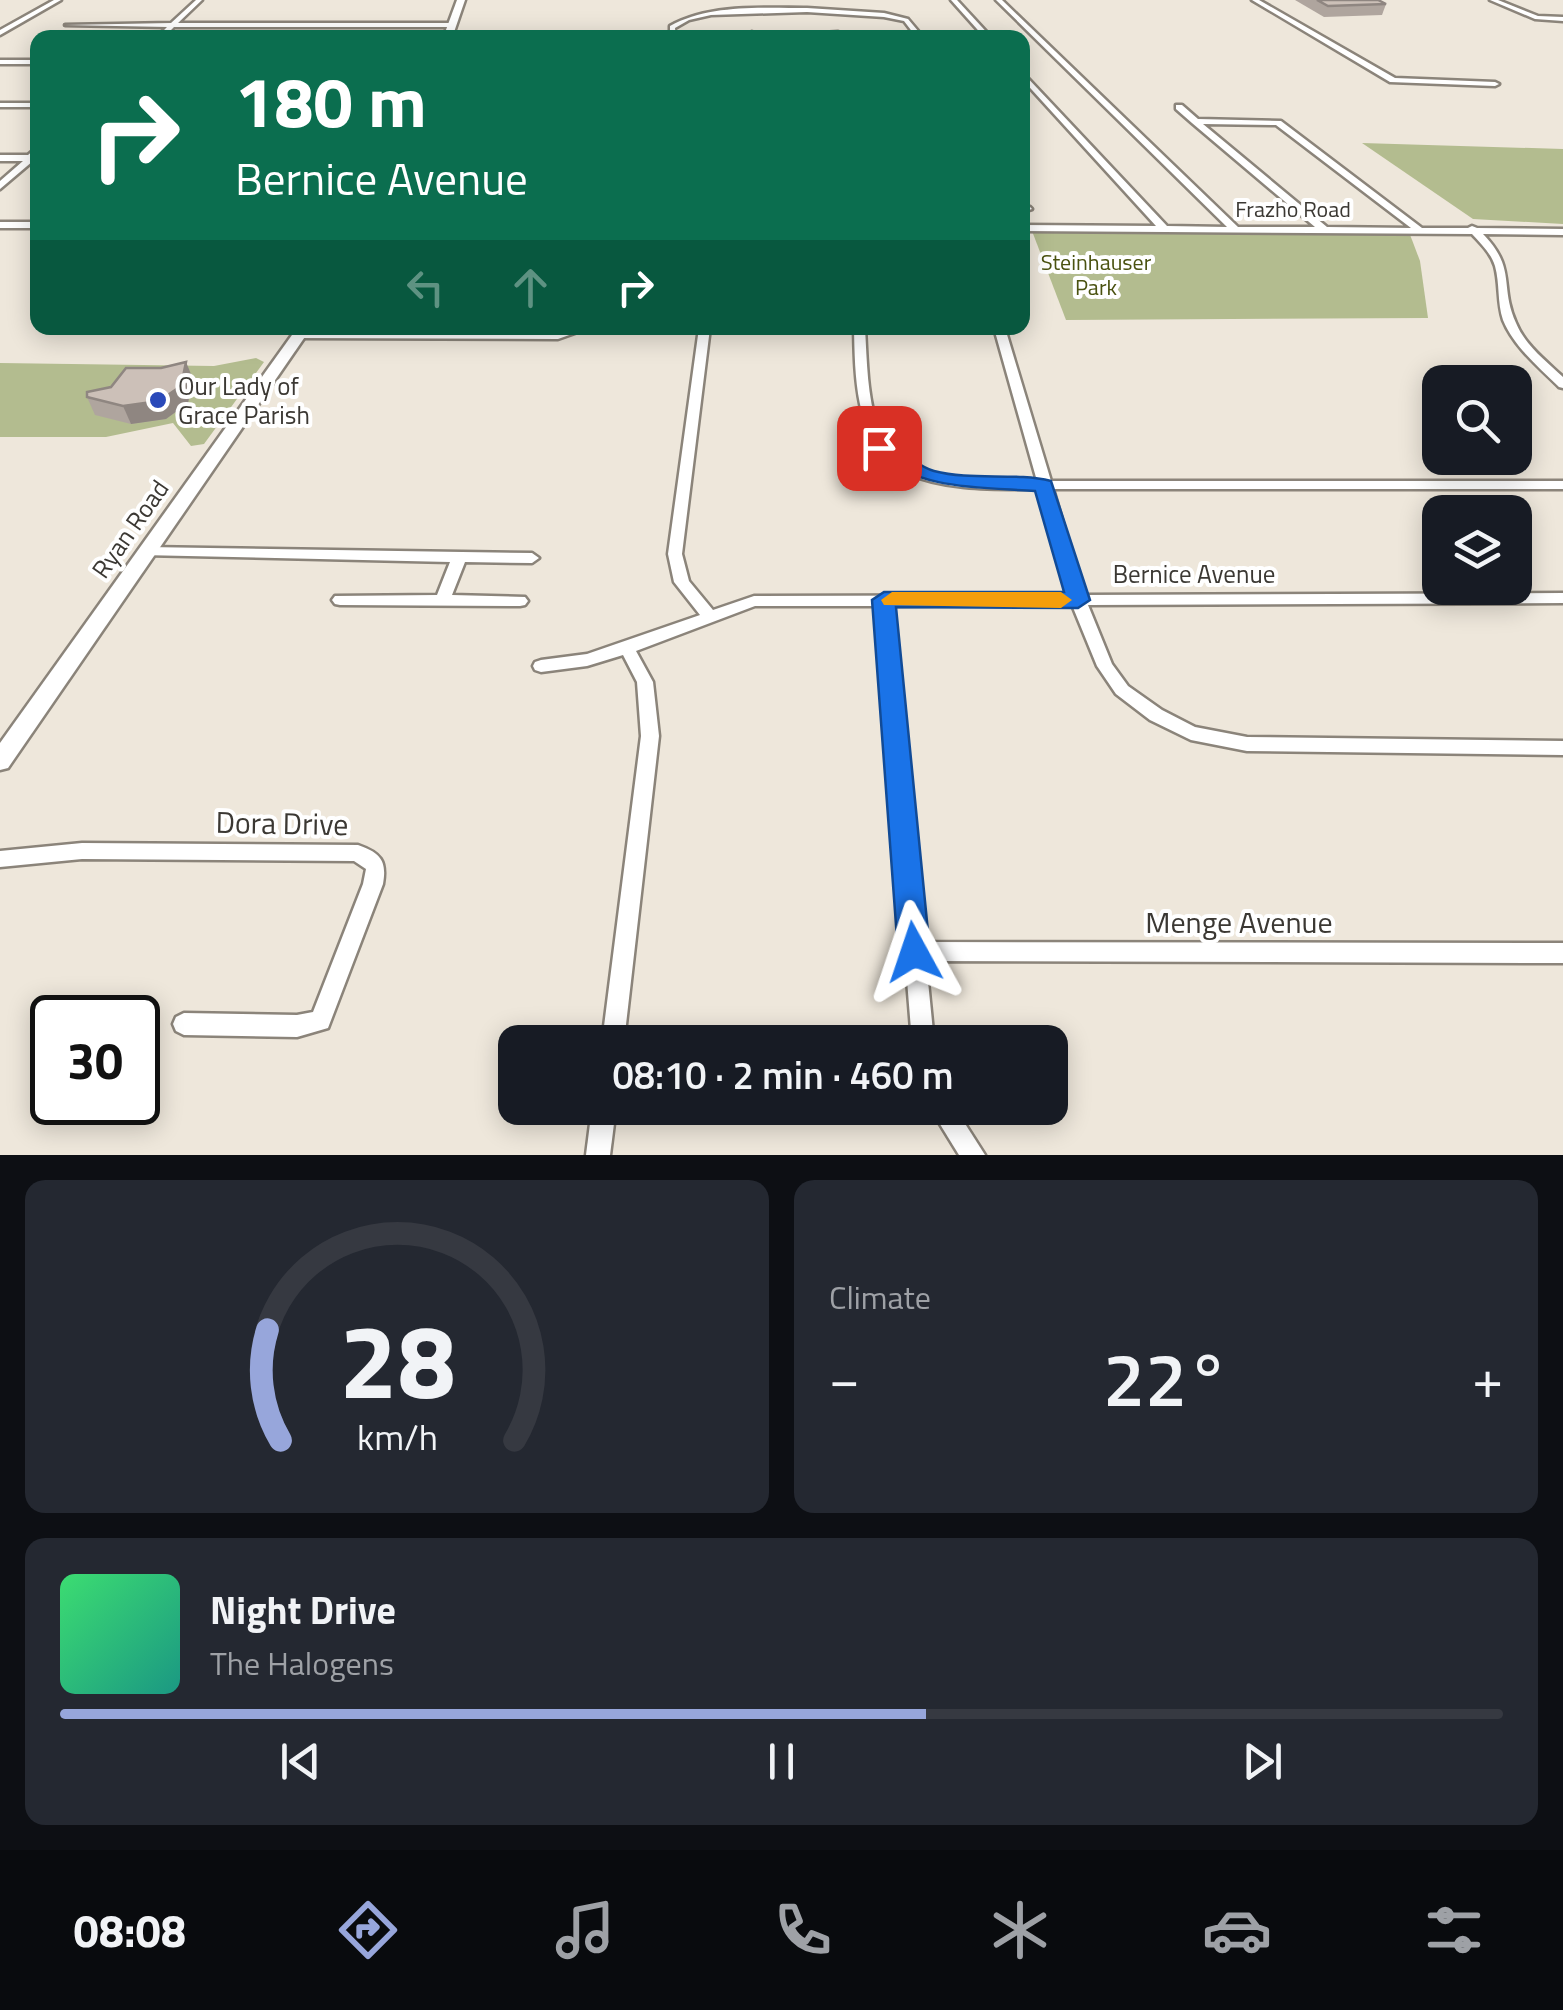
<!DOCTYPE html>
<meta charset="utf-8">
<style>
body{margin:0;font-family:"Titillium Web",sans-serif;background:#242831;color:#f1f3f6;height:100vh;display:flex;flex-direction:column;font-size:38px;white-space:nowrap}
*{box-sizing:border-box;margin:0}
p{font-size:32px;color:#9ea1a6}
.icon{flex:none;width:55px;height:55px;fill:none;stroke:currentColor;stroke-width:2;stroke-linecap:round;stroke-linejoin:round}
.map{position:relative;height:1155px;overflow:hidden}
.details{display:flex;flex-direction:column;gap:25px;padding:25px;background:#0d0f14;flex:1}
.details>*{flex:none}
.top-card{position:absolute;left:30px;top:30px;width:1000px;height:305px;border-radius:20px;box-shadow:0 5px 25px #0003;background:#0b6e4f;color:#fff;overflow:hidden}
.buttons{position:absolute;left:1422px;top:365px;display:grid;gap:20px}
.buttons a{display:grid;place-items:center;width:110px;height:110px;border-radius:20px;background:#171b24;box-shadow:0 5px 25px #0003;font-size:50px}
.speed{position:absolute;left:30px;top:995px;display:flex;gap:20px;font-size:50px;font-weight:700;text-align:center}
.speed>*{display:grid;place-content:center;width:130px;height:130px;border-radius:50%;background:#171b24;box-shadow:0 5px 25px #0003;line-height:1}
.speed .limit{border:5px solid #111;border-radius:15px;background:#fff;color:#111}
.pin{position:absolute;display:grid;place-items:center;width:85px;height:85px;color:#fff;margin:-42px;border-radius:20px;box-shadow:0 5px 15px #0006}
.me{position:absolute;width:110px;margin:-55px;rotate:355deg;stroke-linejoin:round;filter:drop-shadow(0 0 8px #0008)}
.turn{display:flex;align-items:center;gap:35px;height:210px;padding:0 40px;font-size:45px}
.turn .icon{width:130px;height:130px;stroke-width:2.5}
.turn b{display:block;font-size:70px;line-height:85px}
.lanes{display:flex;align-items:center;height:95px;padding:0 40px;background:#0003;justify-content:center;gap:50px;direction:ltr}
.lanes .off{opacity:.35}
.big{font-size:75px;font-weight:600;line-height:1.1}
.details .tile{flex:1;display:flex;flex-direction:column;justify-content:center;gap:15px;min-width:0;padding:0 35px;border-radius:20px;background:#242831}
.details .dial{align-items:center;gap:0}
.dial svg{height:260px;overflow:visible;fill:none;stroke:#363941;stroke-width:7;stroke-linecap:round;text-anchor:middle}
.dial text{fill:#f1f3f6;stroke:none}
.song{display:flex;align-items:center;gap:30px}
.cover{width:120px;height:120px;border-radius:15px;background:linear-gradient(135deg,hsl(140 70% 55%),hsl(170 70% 35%))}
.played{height:10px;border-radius:5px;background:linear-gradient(90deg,#97a6db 60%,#363941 60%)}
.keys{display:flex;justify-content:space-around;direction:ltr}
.heat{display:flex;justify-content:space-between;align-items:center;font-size:55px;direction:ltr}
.details .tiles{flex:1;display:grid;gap:25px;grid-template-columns:1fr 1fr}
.tile:last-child{grid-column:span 2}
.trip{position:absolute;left:498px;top:1025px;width:570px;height:100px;border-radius:20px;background:#171b24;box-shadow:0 5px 25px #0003;font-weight:600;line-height:100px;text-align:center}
.tab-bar{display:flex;height:160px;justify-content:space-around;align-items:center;background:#090b0e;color:#9ea1a6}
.tab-bar .icon{width:70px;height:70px}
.tab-bar .on{color:#97a6db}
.tab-bar b{font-size:45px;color:#f1f3f6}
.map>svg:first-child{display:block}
.green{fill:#b3bc8f}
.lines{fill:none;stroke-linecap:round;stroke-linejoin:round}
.minor-casing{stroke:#8b847a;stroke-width:5}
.secondary-casing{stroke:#8b847a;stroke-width:5}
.minor{fill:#fff;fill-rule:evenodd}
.secondary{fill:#fff;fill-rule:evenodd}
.wall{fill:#afa59e}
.shaded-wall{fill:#8f8681}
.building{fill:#ccc0b8;stroke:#8f8681;stroke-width:2.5}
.route{fill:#1a73e8;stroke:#114b97;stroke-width:2.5}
.slow{fill:#f59e0b}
.poi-dot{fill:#2a49b9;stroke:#fff;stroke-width:4}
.labels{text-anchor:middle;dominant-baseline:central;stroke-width:8;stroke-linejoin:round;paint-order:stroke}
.far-street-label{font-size:22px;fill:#3b3833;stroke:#fff}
.far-park-label{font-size:22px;fill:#4a5210;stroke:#fff}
.poi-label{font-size:25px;fill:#3b3833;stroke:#fff;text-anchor:start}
.street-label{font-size:25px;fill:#3b3833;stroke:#fff}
.near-street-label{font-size:30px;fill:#3b3833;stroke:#fff}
</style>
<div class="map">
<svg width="1563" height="1155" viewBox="0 0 1563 1155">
<rect width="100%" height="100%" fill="#eee7db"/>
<g class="green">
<polygon points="1362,143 1563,149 1563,224 1473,219"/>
<polygon points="1032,231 1409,232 1420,261 1428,318 1066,320"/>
<polygon points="256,358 264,362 204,444 191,446 173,423 106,437 0,437 0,363 214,366"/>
</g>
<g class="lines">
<defs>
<g id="minor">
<polygon points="54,0 61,0 0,35 0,30"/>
<polygon points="196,0 202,0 178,23 452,23 455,25 452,27 174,27 163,38 156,38 167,27 65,25 171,23"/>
<polygon points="951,0 957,0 992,38 985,38"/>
<path d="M 996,0 L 1002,0 L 1238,227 L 1315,227 L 1192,123 L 1176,109 L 1176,105 L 1182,105 L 1198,119 L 1281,121 L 1422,228 L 1468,228 L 1472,226 L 1477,228 L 1563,229 L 1563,235 L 1483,234 C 1517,269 1499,285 1516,323 C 1525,345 1546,361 1563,377 L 1563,388 L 1559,387 C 1539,367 1514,347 1503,320 C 1497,302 1500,284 1495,266 C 1491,253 1481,244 1472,234 L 1022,231 L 1022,225 L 1156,226 L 1022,79 L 1022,72 L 1167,226 L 1227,227 ZM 1203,124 L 1276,125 L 1411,228 L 1327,227 Z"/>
<polygon points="1252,0 1259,0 1395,78 1495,82 1499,84 1495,86 1390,82"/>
<polygon points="1490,0 1498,0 1538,16 1563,17 1563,21 1535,19"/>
<path d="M 807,8 L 884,13 L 908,19 L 924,38 L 917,38 L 904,21 L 884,17 L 807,12 L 711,15 L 689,20 L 675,28 L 676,38 L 670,38 L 670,26 C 710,4 762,8 807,8 Z"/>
<polygon points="752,32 766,37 767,38 750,35"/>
<polygon points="838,32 836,35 767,38 770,36"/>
<rect x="0" y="60" width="38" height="4"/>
<rect x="0" y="103" width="38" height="4"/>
<polygon points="35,149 38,149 37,160 33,161 0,189 0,181 23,161 0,161 0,155 28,155"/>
<polygon points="1022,206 1030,207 1032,209 1022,212"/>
<rect x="0" y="222" width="38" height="6"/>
<polygon points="573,328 589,328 558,339 299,338 293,335 299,332 557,333"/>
<path d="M 699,328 L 710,328 L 682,554 L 689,581 L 713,610 L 754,596 L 1069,595 L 1039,489 C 995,489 945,491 904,472 L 884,484 L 874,484 L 872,481 L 874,478 L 894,467 C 855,434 855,375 854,328 L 865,328 C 867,361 867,397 878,428 C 900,488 986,481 1037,481 L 994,328 L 1005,328 L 1051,481 L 1563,481 L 1563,489 L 1053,489 L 1084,595 L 1563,593 L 1563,603 L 1088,605 L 1112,664 L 1128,686 L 1162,710 L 1195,727 L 1247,737 L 1563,741 L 1563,755 L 1247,751 L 1191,740 L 1150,720 L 1116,694 L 1097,666 L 1072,605 L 892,606 L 924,942 L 1563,943 L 1563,963 L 926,961 L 934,1042 L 912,1042 L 877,606 L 755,606 L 636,651 L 653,682 L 659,736 L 624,1042 L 602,1042 L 641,736 L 637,682 L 623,655 L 587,666 L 541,672 L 535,670 L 533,666 L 535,662 L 541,660 L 587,654 L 700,615 L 674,582 L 668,554 Z"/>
<polygon points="147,547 532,553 539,558 532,563 465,562 452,595 525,597 528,601 525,605 520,606 340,605 335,604 332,600 335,596 437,595 450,562 142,555 140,552 142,549"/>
<path d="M 82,843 L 358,845 C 381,853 387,861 383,884 L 328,1028 L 297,1037 L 184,1035 L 176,1031 L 173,1024 L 176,1017 L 184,1013 L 297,1015 L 313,1012 L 363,884 L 366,869 L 354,861 L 82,859 L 0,867 L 0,851 Z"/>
<polygon points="592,1108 616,1108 610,1155 586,1155"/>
<polygon points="930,1108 955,1108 985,1155 959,1155"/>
</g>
<g id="secondary">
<polygon points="457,0 465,0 452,38 443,38"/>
<polygon points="297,328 311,328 8,768 0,770 0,743"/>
</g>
</defs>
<use href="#minor" class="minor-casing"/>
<use href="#secondary" class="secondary-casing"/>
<use href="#minor" class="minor"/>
<use href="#secondary" class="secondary"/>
</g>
<g class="wall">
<polygon points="1295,0 1378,0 1386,4 1382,15 1324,17"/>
<polygon points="193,379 188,403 166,419 131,424 95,415 87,397"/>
</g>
<polygon class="shaded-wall" points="186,362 193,379 188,403 166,419 131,424 123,406"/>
<g class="building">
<polygon points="1317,0 1378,0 1386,4 1328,6"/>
<polygon points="186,362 181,386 159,401 123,406 87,397 87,392 111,387 126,368 161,368"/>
</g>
<path class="route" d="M 872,444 C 892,439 914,466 934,471 C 972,481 1014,472 1051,481 L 1090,600 L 1078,608 L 896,607 L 930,952 L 925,962 L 914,966 L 903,962 L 898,952 L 872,600 L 884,592 L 1064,592 L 1035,491 C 975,487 922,490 872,452 Z"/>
<polygon class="slow" points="892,592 1061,592 1072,600 1061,608 884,605 881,600"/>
<circle class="poi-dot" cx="158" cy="400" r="10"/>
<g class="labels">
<g class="far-street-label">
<text x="1293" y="209">Frazho Road</text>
</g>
<g class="far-park-label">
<text x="1096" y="262">Steinhauser<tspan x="1096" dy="25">Park</tspan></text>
</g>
<g class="poi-label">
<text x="178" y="386">Our Lady of<tspan x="178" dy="29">Grace Parish</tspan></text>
</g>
<g class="street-label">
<text transform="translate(130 529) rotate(-55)">Ryan Road</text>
<text x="1194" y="574">Bernice Avenue</text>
</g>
<g class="near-street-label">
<text transform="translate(282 823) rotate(1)">Dora Drive</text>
<text x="1239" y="922">Menge Avenue</text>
</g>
</g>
</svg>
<div class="buttons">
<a><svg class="icon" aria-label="search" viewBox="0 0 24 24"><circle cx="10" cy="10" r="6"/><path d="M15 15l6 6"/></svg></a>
<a><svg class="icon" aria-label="layers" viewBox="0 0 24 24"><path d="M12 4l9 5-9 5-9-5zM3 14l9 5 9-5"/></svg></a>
</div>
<div class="speed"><div class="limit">30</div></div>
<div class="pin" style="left:879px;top:448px;background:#d93025"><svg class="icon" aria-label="arrive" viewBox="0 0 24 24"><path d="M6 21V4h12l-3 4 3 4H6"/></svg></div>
<svg class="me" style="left:914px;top:952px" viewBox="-20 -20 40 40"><path d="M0-17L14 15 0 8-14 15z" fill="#1a73e8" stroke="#fff" stroke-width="4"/></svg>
<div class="trip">08:10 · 2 min · 460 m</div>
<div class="top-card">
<div class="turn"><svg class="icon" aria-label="right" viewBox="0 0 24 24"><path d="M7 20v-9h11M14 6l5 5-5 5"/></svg><div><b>180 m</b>Bernice Avenue</div></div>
<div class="lanes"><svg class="icon off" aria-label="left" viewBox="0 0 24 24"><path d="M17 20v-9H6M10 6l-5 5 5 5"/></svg><svg class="icon off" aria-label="ahead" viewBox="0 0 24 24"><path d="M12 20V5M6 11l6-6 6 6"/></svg><svg class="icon" aria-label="right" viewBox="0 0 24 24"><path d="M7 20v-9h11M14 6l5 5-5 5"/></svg></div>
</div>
</div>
<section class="details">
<div class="tiles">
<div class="tile dial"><svg viewBox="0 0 100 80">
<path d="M14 69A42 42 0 1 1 86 69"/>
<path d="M14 69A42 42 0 0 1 10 35" stroke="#97a6db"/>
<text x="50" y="56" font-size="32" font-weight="700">28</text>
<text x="50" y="72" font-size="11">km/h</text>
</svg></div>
<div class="tile"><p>Climate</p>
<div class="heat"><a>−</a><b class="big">22°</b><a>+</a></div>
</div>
<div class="tile">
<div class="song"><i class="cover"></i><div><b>Night Drive</b><p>The Halogens</p></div></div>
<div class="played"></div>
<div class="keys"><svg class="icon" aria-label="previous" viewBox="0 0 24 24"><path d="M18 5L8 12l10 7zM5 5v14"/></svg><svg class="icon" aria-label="pause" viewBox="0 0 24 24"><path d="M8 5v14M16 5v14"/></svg><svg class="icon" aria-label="next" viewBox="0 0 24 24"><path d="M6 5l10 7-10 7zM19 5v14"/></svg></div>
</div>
</div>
</section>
<nav class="tab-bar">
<b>08:08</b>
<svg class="icon on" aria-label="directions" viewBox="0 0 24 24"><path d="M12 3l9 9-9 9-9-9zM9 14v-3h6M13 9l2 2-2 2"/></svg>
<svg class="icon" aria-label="music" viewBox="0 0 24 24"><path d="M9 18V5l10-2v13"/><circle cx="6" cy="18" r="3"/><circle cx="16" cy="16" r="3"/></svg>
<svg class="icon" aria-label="phone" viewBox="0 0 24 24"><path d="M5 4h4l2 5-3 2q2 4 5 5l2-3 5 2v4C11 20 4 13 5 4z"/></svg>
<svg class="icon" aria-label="climate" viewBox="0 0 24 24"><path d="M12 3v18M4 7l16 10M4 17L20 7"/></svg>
<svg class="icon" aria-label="car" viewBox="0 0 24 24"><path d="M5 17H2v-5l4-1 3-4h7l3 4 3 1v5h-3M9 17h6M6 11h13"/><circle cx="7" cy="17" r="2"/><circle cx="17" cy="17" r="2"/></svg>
<svg class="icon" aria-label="filters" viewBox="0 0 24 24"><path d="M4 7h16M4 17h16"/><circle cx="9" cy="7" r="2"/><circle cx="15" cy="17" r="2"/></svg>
</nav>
